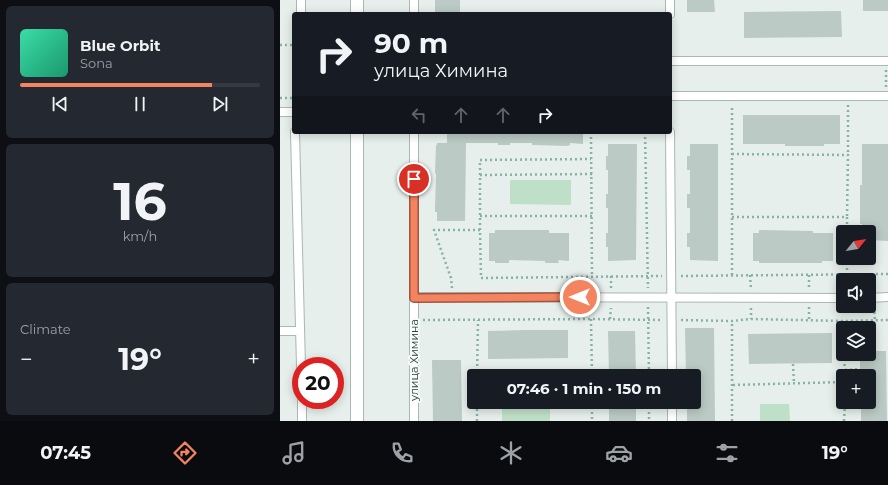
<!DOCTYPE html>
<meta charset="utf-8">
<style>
body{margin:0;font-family:Montserrat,sans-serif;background:#242831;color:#f1f3f6;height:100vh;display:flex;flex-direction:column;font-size:15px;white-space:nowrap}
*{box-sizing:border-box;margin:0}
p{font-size:13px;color:#9ea1a6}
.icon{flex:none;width:22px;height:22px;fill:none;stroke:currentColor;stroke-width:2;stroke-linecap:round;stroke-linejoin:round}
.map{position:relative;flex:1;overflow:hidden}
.sheet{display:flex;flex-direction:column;gap:6px;padding:6px;background:#0d0f14;width:280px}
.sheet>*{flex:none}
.guide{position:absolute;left:12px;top:12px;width:380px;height:122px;border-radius:4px;box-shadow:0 2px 10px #0003;background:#171b24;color:#f1f3f6;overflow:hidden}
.needle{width:26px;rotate:60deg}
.tools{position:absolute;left:556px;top:225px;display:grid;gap:8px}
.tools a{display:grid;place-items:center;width:40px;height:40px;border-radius:4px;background:#171b24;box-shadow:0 2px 10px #0003;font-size:20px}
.speed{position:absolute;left:12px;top:357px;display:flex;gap:8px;font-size:20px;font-weight:700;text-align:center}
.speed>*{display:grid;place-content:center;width:52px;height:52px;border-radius:50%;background:#171b24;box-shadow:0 2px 10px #0003;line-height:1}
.speed .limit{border:6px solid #d22;background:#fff;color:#111}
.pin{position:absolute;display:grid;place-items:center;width:34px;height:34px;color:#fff;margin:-17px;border:2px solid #fff;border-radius:50%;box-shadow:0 1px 4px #0007}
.me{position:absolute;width:44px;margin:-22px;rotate:270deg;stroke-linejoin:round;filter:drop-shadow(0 0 3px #0008)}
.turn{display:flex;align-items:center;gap:14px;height:84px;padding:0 16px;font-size:18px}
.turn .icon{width:52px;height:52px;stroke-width:2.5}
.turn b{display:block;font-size:28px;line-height:34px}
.lanes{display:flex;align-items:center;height:38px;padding:0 16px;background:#0003;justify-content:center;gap:20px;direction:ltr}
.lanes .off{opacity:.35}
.big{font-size:30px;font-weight:700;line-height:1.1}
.sheet .tile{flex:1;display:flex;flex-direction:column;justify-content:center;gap:6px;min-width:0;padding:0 14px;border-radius:6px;background:#242831}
.sheet .dial{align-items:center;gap:0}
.dial b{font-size:52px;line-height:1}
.song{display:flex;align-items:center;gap:12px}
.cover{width:48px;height:48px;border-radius:6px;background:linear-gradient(135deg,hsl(160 70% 55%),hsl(160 70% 35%))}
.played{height:4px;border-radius:2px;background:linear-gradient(90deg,#f4845f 80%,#363941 80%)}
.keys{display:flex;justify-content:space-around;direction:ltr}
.heat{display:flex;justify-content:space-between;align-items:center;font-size:22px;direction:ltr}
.trip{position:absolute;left:187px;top:369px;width:234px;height:40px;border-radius:4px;background:#171b24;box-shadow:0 2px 10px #0003;font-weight:700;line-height:40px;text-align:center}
.dock{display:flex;height:64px;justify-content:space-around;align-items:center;background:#090b0e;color:#9ea1a6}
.dock .icon{width:28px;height:28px}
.dock .selected{color:#f4845f}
.dock b{font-size:18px;color:#f1f3f6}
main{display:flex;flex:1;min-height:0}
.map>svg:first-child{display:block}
.green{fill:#bfe0c8}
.building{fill:#bbcac4}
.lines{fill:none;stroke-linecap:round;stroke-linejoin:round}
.service-casing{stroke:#a8b8b2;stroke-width:10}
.minor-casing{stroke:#a8b8b2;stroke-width:14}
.path{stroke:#86b3a5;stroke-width:2.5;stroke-dasharray:2 3;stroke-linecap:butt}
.service{stroke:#fff;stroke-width:8}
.minor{stroke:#fff;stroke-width:12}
.route-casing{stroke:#9f563e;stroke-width:10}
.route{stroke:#f4845f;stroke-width:7}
.labels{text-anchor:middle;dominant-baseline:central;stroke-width:3.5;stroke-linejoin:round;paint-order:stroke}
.street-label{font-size:11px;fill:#24423a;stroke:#f7fbf9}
</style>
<main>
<section class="sheet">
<div class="tile">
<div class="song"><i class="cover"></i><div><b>Blue Orbit</b><p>Sona</p></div></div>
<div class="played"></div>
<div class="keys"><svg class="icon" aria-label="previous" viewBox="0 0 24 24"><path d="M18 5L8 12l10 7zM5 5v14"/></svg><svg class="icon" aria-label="pause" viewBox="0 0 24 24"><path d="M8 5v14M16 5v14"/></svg><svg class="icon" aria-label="next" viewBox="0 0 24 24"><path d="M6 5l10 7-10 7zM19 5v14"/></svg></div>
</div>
<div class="tile dial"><b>16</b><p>km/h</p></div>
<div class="tile"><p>Climate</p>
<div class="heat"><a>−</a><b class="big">19°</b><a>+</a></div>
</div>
</section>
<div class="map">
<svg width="608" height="421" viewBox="0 0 608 421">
<rect width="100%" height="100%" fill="#e6efeb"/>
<g class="green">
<polygon points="230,180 291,180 291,205 230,204"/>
<rect x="222" y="403" width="48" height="18"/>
<polygon points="480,404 509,404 510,421 480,421"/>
</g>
<g class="building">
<rect x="155" y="0" width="25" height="12"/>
<polygon points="407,0 434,0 435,12 407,12"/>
<rect x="583" y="0" width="25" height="11"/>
<polygon points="561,11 562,37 464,38 464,12"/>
<polygon points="463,115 560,115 560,144 544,144 544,146 505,146 505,144 463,144"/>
<polygon points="167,132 303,132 303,144 290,143 290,145 287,146 252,145 252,143 230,143 230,145 218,145 218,143 186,143 185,221 157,221 157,212 155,212 155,208 156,174 155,173 156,145 157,145 157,143 167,143"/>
<polygon points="328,144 357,144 356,260 328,261 328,247 326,247 326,233 328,233 328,208 326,208 326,194 328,194 328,170 326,170 326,156 328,156"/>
<polygon points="410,144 438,144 438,261 410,260 410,247 407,247 407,233 410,233 410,208 407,208 407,194 410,194 410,170 407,170 407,156 410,156"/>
<polygon points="582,144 608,144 608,241 589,240 589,232 582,232 582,224 580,224 580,185 582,185"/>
<polygon points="215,230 269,230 269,233 289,233 289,261 278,260 279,263 265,263 265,261 229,260 229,263 215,263 215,261 209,261 209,233 215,233"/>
<polygon points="479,230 533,231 533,233 553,233 553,261 542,261 542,263 479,263 479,261 473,261 473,233 479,233"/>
<polygon points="405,328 434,328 435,421 407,421 407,402 414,402 414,376 406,376"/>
<polygon points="246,330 288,330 288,358 208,359 208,331"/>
<polygon points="328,331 355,331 356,376 329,376"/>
<polygon points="552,333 552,363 469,364 468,334"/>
<polygon points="589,351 606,351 607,421 581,421 581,402 589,402 589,376 580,376 580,354 589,354"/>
<polygon points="152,360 181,360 182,421 153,421"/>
<rect x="329" y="402" width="27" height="19"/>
</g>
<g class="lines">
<defs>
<g id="service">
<polyline points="390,0 390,14"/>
<polyline points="21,14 21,0"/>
<polyline points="134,14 134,0"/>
<polyline points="390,61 608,61"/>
<polyline points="390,96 608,96"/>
<polyline points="0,112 14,112"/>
<polyline points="15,132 21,366"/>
<polyline points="134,132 134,421"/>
<polyline points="390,132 392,376"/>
<polyline points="134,297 563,298"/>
<polyline points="589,298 608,297"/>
<polyline points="0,331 20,331"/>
<polyline points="22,400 22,421"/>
<polyline points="392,402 392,421"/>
</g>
<g id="minor">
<polyline points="77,0 77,14"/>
<polyline points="77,421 77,132"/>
</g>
</defs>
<use href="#service" class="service-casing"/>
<use href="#minor" class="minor-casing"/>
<g class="path">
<polyline points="0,45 14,45"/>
<polyline points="606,70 606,87"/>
<polyline points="0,98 14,98"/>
<polyline points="568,105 568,155"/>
<polyline points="311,132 312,277"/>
<polyline points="365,132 368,288"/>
<polyline points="452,154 568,155 567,217"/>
<polyline points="200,175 312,174"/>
<polyline points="200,216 312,216"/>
<polyline points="452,217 567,217 567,232"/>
<polyline points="200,230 200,160 311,159"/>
<polyline points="567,258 567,274"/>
<polyline points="594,274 594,288"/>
<polyline points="452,275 452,106"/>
<polyline points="470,275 471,289"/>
<polyline points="529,275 529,288"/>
<polyline points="331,276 331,289"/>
<polyline points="401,276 608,274"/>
<polyline points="172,288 171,278 154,230 200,230 201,278 382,276"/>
<polyline points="368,307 369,376"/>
<polyline points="529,307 529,320"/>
<polyline points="594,307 595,321"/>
<polyline points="471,308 471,319"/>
<polyline points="311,319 312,376"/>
<polyline points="330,319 331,308"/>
<polyline points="143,320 311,319 382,320"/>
<polyline points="401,320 452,321 471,319 564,321 608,320"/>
<polyline points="564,321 564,328"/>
<polyline points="564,354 565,376"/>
<polyline points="513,364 514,383"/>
<polyline points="565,370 580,369"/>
<polyline points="197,376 198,320"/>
<polyline points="453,385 563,382"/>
<polyline points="312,402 312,421"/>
<polyline points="369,402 369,421"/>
<polyline points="197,421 197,402"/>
<polyline points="452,421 452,321"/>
<polyline points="564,421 565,402"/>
</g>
<use href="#service" class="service"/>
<use href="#minor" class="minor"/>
</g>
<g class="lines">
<defs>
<polyline id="route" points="134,179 134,298 300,297"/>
</defs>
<use href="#route" class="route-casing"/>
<use href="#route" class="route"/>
</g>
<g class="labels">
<g class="street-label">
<text transform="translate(134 360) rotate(-90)">улица Химина</text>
</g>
</g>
</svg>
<div class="tools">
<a><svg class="needle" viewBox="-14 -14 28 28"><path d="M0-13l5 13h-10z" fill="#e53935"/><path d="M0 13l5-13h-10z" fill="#9ea1a6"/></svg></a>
<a><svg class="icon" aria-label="sound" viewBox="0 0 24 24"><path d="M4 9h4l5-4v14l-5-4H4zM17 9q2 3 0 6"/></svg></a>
<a><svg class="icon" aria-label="layers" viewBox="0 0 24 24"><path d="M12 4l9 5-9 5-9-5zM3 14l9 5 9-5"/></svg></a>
<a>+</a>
</div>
<div class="speed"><div class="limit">20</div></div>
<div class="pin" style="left:134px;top:179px;background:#d93025"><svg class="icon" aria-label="arrive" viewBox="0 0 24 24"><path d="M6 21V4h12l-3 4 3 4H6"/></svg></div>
<svg class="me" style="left:300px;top:297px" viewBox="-20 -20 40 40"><circle r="17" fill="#f4845f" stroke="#fff" stroke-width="3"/><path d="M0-11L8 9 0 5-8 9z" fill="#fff"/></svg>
<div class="trip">07:46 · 1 min · 150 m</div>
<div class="guide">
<div class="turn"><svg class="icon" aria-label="right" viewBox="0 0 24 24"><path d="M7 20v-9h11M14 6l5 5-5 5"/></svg><div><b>90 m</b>улица Химина</div></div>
<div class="lanes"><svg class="icon off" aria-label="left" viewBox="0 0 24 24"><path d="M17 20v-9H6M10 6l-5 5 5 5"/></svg><svg class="icon off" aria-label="ahead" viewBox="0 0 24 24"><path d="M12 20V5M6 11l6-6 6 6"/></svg><svg class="icon off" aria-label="ahead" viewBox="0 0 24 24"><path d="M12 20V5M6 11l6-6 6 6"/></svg><svg class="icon" aria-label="right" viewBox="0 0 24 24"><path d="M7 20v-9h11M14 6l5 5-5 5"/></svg></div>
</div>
</div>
</main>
<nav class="dock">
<b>07:45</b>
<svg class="icon selected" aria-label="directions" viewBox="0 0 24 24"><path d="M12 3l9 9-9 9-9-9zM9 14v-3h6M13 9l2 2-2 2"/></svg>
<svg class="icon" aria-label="music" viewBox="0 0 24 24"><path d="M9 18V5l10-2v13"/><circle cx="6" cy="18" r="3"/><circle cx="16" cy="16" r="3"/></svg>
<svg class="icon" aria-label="phone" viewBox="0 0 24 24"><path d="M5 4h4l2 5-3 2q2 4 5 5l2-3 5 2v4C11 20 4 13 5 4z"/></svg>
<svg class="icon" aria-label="climate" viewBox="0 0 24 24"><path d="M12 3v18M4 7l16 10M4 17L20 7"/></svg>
<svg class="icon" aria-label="car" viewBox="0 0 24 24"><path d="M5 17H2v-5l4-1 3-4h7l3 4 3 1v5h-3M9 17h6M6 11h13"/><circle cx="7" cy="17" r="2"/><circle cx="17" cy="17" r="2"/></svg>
<svg class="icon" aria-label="filters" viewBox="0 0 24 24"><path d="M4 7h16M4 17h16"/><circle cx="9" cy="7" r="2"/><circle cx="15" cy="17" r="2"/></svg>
<b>19°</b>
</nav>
